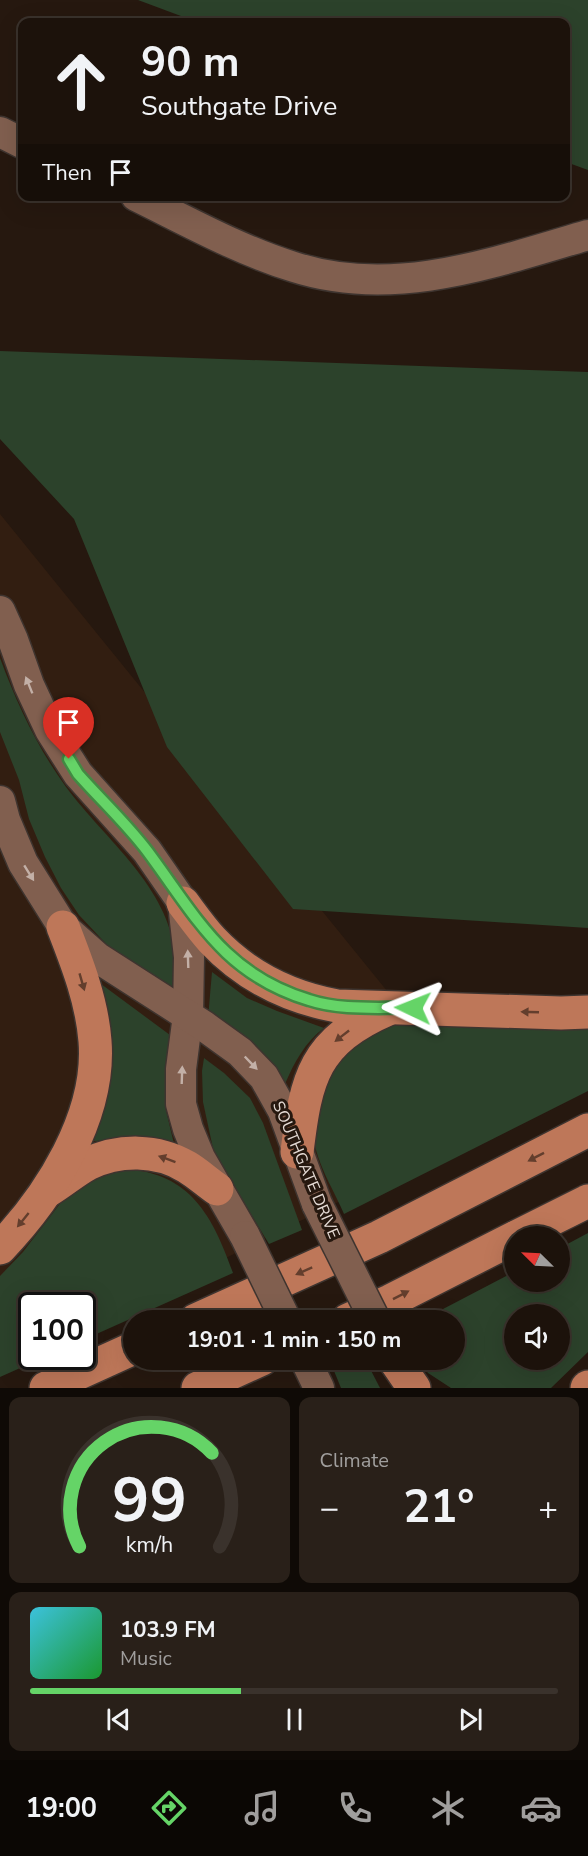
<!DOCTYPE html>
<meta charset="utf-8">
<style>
body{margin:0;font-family:"Nunito Sans",sans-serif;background:#292019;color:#f1f3f6;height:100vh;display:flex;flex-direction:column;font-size:22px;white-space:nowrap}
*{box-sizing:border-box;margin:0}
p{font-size:20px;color:#a09e9d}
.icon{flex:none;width:33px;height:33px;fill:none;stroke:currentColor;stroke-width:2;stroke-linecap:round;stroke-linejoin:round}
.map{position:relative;height:1388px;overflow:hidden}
.side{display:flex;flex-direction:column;gap:9px;padding:9px;background:#0f0a06;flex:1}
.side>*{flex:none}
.banner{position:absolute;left:18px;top:18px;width:552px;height:183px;border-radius:12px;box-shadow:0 6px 24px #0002,0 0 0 2px #3a322c;background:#1c120b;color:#f1f3f6;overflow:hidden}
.needle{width:39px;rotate:294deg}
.tools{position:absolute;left:504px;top:1226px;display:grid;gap:12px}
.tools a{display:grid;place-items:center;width:66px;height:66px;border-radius:50%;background:#1c120b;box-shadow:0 6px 24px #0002,0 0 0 2px #3a322c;font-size:30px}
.speed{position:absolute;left:18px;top:1292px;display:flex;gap:12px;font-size:30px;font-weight:700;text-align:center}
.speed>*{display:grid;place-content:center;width:78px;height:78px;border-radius:50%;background:#1c120b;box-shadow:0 6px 24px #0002,0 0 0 2px #3a322c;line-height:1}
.speed .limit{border:3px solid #111;border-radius:9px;background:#fff;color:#111}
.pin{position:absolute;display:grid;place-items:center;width:51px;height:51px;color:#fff;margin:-62px -26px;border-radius:50% 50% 50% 0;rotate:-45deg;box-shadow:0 0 6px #0007}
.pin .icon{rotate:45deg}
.me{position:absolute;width:66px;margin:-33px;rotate:272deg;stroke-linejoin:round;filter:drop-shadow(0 0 4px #0008)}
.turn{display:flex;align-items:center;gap:21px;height:126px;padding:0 24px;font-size:27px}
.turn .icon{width:78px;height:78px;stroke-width:2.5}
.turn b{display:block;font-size:42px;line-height:51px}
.then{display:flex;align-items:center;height:57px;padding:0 24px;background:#0003;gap:12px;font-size:22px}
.big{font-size:45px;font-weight:700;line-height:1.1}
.side .tile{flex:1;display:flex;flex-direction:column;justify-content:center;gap:9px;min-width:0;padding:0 21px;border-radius:12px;background:#292019}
.side .dial{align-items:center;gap:0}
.dial svg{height:156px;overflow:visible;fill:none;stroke:#3a322c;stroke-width:7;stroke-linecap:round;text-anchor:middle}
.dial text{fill:#f1f3f6;stroke:none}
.song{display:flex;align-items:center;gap:18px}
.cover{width:72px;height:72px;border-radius:9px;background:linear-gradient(135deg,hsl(190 70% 55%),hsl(130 70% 35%))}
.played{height:6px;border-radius:3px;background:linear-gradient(90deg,#65d467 40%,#3a322c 40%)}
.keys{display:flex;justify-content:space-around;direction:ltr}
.heat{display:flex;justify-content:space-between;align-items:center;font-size:33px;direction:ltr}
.side .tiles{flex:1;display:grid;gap:9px;grid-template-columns:1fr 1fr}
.tile:last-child{grid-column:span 2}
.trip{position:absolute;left:123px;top:1310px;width:342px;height:60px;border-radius:30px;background:#1c120b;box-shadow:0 6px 24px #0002,0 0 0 2px #3a322c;font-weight:700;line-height:60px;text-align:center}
.tabs{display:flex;height:96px;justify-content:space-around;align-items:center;background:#0b0704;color:#a09e9d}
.tabs .icon{width:42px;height:42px}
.tabs .on{color:#65d467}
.tabs b{font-size:27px;color:#f1f3f6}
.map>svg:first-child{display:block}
.built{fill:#321e11}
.green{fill:#2c422b;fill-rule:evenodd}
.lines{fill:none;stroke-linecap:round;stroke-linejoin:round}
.secondary-casing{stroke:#3e342f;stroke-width:33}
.motorway-casing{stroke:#3e342f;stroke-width:36}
.secondary{stroke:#815f4f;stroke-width:30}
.motorway{stroke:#be7759;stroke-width:33}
.secondary-bridge-casing{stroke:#3e342f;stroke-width:33;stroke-linecap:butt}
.secondary-bridge{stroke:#815f4f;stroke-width:30}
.oneway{fill:#c3b0a7}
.oneway2{fill:#633e2d}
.route-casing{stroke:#428a43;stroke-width:15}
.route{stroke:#65d467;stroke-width:10}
.labels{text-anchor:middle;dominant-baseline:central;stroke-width:6;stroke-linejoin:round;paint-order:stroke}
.street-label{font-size:16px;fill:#e6dcd6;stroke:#26180f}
</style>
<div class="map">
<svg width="588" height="1388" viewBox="0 0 588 1388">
<rect width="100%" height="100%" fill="#26180f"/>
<polygon class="built" points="0,514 495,1124 83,1329 82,1305 32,1305 0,1370"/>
<g class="green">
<polygon points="138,0 588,0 588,170 566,162 566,22 197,22"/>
<polygon points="0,351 588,372 588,928 293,909 167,747 74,519 0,439"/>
<path d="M 0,658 C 17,704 37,747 66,787 C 106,841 168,885 176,957 C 177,968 174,982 173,993 L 111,949 L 79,915 L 61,888 L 45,857 L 29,819 L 19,780 L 0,732 Z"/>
<path d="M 212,972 L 247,998 L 277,1011 L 324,1028 C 305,1042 294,1063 285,1084 L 208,1018 Z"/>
<polygon points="97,981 170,1035 166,1068 165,1106 174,1144 111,1140 94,1141 101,1105"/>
<path d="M 393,1024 L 561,1030 L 588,1028 L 588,1091 L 344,1214 C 335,1193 322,1172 316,1150 C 314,1143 315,1134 315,1127 C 315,1077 347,1040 393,1024 Z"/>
<polygon points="204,1058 224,1073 250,1098 263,1123 302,1230 269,1244 214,1153 203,1102 202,1071"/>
<path d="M 125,1169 C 191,1173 213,1217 233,1273 L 83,1340 L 82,1305 L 32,1305 L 32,1356 L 47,1356 L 0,1377 L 0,1276 L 23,1252 L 72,1188 L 91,1178 Z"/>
<path d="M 588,1233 L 588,1352 L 551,1388 L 451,1388 L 428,1373 L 416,1359 L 454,1359 L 454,1320 L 422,1320 L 514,1272 L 514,1281 L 560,1281 L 560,1248 ZM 514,1314 L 560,1314 L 560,1359 L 514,1359 Z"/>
<polygon points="344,1359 365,1359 380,1388 341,1388 332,1366"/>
</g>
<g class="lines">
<defs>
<g id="secondary">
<polyline points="0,132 22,143"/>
<path d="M 136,196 C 187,221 239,250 294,267 C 393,299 493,263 588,235"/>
<polyline points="0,611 13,640 29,685 50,730 78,774 147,851 183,903 189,957 188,1015 181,1069 181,1104 188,1129 200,1158 245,1236"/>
<polyline points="0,801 5,820 23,863 63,927 98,958 204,1026 240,1052 264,1077 283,1111 317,1204"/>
<polyline points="305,1359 319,1388"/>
</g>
<g id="motorway">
<path d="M 183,903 C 192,915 201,928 212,940 C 246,976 288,997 337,1006 L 561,1013 L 588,1012"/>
<path d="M 297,1152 C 306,1077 314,1041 388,1009"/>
<path d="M 49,1190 C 62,1182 75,1171 88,1164 C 119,1149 157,1149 187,1167 C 197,1173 207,1182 217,1189"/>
<polyline points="518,1236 588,1201"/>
<path d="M 0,1248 C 50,1196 101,1116 95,1041 C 92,1001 77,963 63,927"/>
<polyline points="196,1320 379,1237 588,1130"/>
<polyline points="348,1320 390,1301 514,1238"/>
<polyline points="394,1359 414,1388"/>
<polyline points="46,1388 134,1348"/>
<polyline points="198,1388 262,1359"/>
<polyline points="587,1388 588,1387"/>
</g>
</defs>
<use href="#secondary" class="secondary-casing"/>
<use href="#motorway" class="motorway-casing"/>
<use href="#secondary" class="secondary"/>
<use href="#motorway" class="motorway"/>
<defs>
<g id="secondary-bridge">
<polyline points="317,1204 375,1320"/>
<polyline points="245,1236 286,1320"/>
</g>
</defs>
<use href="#secondary-bridge" class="secondary-bridge-casing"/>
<use href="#secondary-bridge" class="secondary-bridge"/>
</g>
<defs><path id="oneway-solid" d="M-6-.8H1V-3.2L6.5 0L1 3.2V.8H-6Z" transform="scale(1.5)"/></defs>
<g class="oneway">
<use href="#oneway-solid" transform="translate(29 685) rotate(-112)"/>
<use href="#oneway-solid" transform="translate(29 873) rotate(58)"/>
<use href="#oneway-solid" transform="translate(188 959) rotate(-92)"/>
<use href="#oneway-solid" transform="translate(251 1063) rotate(46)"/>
<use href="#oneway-solid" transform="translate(182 1075) rotate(-88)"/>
</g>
<g class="oneway2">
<use href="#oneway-solid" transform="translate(82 982) rotate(74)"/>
<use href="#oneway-solid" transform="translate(530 1012) rotate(-178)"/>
<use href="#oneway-solid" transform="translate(342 1036) rotate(142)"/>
<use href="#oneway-solid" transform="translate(536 1157) rotate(153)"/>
<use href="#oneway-solid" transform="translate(167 1159) rotate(-160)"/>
<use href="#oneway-solid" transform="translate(23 1220) rotate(129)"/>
<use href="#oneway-solid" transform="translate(304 1271) rotate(156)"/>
<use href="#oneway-solid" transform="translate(401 1295) rotate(-27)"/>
</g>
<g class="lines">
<defs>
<path id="route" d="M 69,759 L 78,774 C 101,800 127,824 148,852 C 197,918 224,974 309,1000 C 342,1011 379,1007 413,1008"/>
</defs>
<use href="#route" class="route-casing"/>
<use href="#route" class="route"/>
</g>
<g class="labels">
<g class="street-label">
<text transform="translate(306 1170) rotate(67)">SOUTHGATE DRIVE</text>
</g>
</g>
</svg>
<div class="tools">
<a><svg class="needle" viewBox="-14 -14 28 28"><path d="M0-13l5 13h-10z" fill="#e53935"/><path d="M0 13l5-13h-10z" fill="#a09e9d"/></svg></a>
<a><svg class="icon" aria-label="sound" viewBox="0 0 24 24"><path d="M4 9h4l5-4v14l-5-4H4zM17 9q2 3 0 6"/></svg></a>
</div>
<div class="speed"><div class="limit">100</div></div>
<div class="pin" style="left:69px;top:759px;background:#d93025"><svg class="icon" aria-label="arrive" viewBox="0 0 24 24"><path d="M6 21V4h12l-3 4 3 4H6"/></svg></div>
<svg class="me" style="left:413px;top:1008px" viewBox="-20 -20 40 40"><path d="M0-17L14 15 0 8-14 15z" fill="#65d467" stroke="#fff" stroke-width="4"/></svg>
<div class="trip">19:01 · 1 min · 150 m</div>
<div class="banner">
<div class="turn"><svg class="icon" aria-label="ahead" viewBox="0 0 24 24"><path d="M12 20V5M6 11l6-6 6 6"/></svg><div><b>90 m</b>Southgate Drive</div></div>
<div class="then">Then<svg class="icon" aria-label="arrive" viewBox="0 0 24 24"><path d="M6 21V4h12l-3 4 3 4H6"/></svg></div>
</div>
</div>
<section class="side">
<div class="tiles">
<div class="tile dial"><svg viewBox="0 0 100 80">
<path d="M14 69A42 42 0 1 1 86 69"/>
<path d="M14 69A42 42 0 0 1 82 21" stroke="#65d467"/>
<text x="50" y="56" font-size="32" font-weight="700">99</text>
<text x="50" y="72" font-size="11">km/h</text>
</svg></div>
<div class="tile"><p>Climate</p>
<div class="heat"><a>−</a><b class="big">21°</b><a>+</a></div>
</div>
<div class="tile">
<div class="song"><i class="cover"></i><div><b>103.9 FM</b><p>Music</p></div></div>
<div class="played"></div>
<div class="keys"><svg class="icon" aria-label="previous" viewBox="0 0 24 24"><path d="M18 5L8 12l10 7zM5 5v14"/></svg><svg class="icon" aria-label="pause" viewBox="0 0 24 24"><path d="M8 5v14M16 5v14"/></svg><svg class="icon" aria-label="next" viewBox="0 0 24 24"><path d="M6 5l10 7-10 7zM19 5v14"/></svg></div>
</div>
</div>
</section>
<nav class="tabs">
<b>19:00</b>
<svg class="icon on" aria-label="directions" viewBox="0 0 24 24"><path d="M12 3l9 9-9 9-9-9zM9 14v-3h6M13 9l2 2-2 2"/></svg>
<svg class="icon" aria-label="music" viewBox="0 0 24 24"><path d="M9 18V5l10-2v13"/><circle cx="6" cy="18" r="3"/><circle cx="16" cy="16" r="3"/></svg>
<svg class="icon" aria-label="phone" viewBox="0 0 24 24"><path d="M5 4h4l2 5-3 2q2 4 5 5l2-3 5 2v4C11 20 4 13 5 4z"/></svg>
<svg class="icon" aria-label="climate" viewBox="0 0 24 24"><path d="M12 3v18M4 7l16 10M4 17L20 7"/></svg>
<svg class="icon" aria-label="car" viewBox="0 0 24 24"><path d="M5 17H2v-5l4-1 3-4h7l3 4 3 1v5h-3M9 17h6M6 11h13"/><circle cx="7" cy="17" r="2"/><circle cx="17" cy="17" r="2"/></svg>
</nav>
